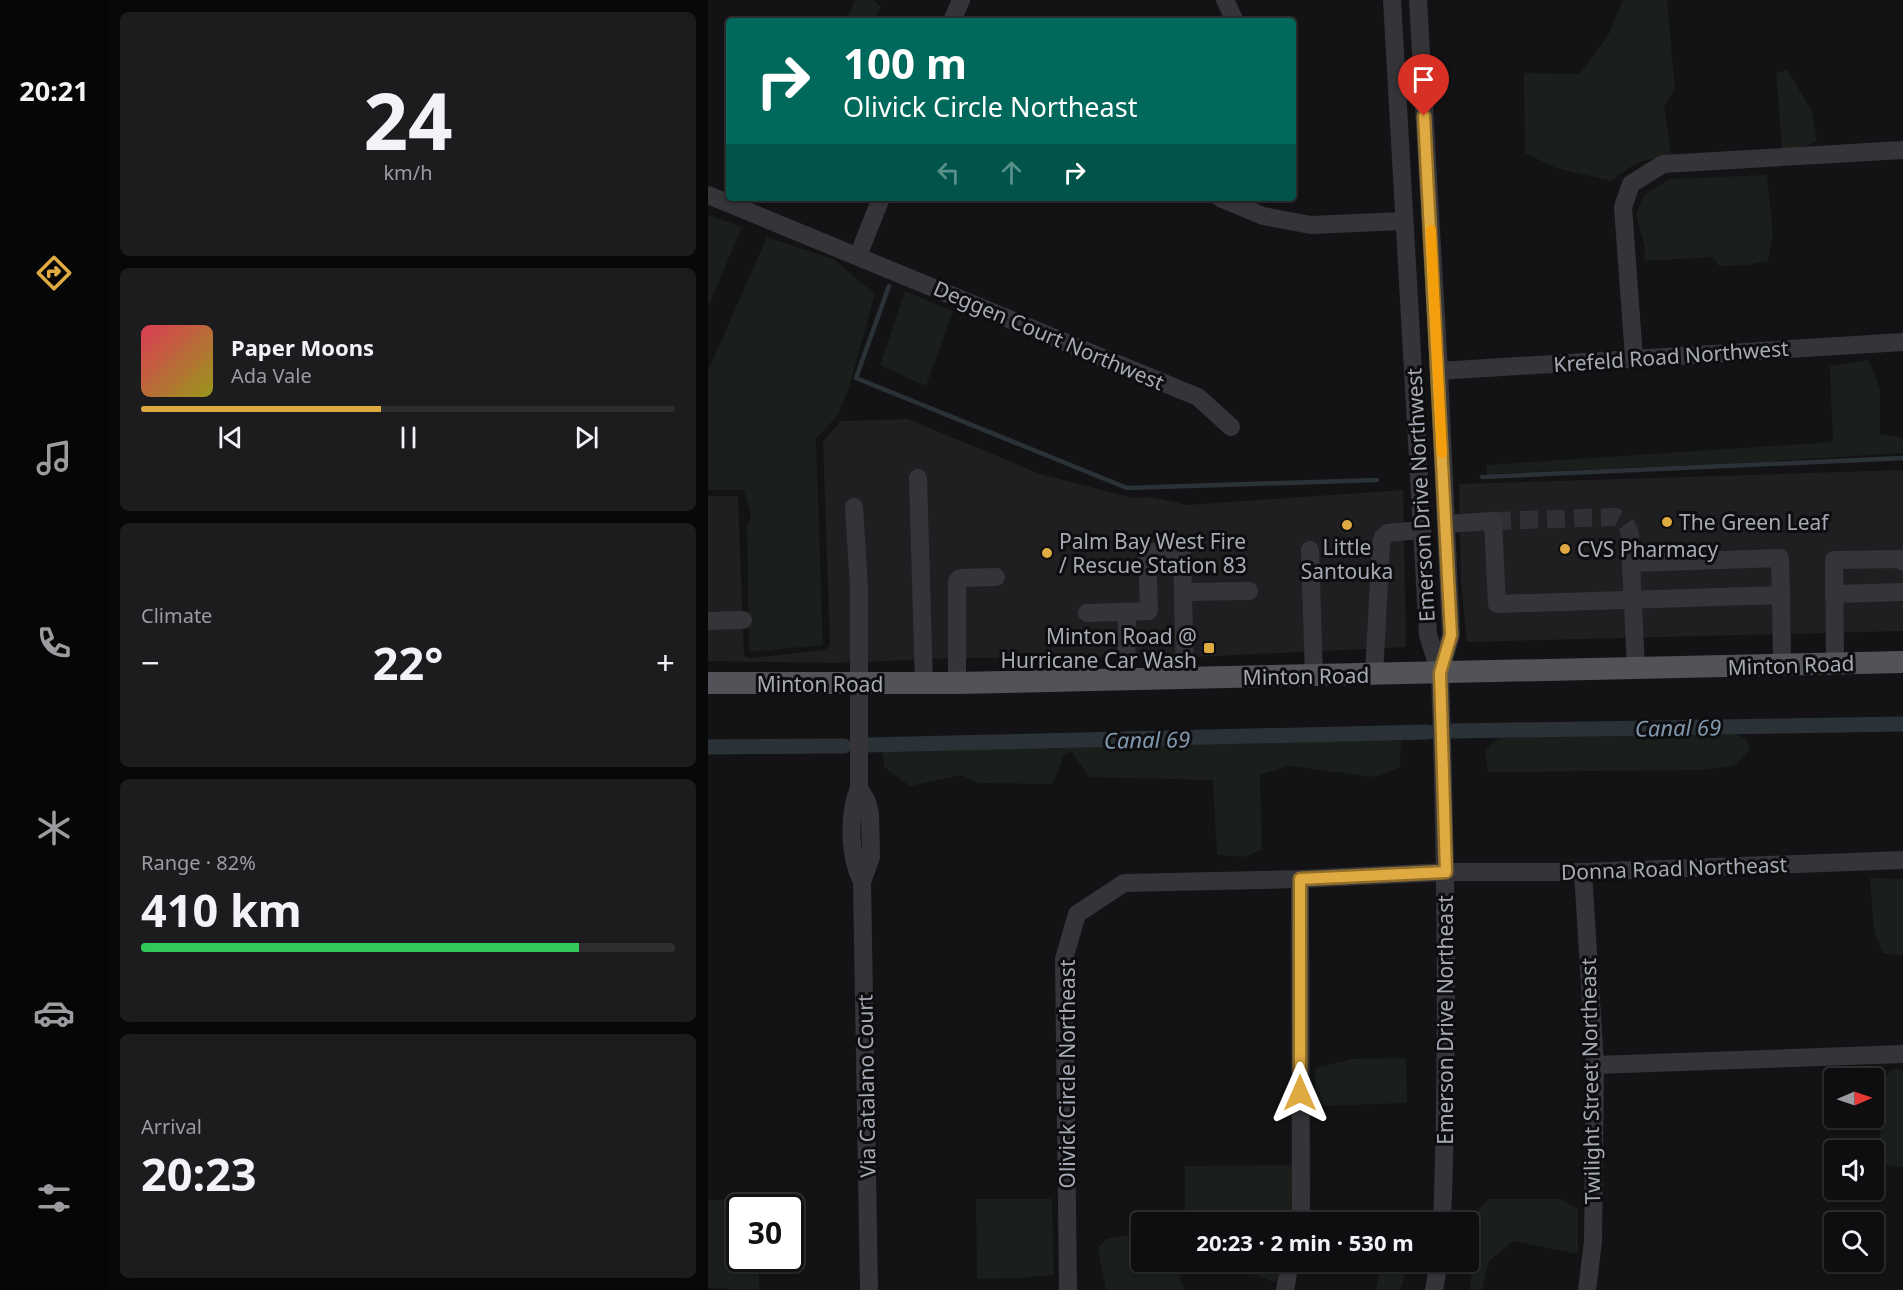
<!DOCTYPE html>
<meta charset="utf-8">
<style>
body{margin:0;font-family:"Noto Sans",sans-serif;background:#1c1c1e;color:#f1f3f6;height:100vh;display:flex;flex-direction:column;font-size:22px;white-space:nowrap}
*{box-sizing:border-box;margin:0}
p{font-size:20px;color:#9b9c9f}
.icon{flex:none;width:33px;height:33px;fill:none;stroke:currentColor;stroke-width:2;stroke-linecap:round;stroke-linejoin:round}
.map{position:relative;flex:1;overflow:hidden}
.panel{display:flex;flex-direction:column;gap:12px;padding:12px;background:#080809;width:600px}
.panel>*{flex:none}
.guide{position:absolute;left:18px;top:18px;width:570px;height:183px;border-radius:6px;box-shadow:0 2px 4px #0004,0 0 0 2px #2e2e30;background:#00695c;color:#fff;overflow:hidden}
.needle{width:39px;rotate:88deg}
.controls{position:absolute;left:1116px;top:1068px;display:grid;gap:12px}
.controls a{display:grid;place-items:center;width:60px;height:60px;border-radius:6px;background:#0e0e10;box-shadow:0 2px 4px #0004,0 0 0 2px #2e2e30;font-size:30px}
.speed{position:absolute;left:18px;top:1194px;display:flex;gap:12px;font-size:30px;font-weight:700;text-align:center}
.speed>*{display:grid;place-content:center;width:78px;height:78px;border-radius:50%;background:#0e0e10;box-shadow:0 2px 4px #0004,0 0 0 2px #2e2e30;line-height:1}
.speed .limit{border:3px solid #111;border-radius:9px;background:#fff;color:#111}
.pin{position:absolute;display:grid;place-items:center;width:51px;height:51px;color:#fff;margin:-62px -26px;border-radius:50% 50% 50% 0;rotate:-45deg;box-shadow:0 0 6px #0007}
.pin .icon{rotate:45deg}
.me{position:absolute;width:66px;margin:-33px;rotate:0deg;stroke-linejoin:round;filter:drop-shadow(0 0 4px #0008)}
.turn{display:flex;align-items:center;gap:21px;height:126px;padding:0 18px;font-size:27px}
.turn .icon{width:78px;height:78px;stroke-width:2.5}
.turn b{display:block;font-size:42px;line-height:51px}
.lanes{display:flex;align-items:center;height:57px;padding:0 18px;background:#0003;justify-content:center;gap:30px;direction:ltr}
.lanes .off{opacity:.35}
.big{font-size:45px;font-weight:700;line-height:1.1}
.panel .tile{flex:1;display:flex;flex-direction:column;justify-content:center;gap:9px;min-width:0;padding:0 21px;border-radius:9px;background:#1c1c1e}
.panel .dial{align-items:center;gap:0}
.dial b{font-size:78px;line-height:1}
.song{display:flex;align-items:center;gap:18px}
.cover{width:72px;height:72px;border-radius:9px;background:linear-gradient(135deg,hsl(350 70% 55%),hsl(60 70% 35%))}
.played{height:6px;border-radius:3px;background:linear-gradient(90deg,#dfaa41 45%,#2e2e30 45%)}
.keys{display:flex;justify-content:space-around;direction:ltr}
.heat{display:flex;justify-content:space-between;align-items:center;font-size:33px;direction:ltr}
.charge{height:9px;border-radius:4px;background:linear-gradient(90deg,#34c759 82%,#2e2e30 0)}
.trip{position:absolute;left:423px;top:1212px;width:348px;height:60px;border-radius:6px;background:#0e0e10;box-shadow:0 2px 4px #0004,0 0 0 2px #2e2e30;font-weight:700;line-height:60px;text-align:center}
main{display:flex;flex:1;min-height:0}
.tab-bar{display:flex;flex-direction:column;width:108px;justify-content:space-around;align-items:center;background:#060606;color:#9b9c9f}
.tab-bar .icon{width:42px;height:42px}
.tab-bar .selected{color:#dfaa41}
.tab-bar b{font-size:27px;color:#f1f3f6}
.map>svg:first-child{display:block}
.built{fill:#1f1f22}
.green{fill:#1a1f1b}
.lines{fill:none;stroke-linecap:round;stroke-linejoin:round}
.stream{stroke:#2b3237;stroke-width:4.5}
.canal{stroke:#2b3237;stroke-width:15}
.minor-tunnel{stroke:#303135;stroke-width:18;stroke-dasharray:18 9;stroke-linecap:butt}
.minor{stroke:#353539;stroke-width:18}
.major{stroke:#515358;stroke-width:22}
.route-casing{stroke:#916e2a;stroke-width:15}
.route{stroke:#dfaa41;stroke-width:10}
.slow{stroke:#f59e0b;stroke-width:10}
.poi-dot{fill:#dfaa41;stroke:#0e0e10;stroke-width:2}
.labels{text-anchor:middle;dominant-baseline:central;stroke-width:6;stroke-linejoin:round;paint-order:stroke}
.street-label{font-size:21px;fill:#a6aab4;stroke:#0e0e10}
.poi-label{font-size:21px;fill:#a6aab4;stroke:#0e0e10;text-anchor:start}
.water-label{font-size:22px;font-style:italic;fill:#8097ac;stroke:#0e0e10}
</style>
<main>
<nav class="tab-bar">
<b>20:21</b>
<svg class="icon selected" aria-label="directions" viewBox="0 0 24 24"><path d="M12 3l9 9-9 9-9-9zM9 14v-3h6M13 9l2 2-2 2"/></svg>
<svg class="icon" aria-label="music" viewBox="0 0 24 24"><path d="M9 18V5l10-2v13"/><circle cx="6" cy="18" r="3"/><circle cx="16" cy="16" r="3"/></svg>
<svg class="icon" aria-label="phone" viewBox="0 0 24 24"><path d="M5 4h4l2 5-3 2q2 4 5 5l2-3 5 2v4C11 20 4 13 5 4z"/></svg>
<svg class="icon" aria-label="climate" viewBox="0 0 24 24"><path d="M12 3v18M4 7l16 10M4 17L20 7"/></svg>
<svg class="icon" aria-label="car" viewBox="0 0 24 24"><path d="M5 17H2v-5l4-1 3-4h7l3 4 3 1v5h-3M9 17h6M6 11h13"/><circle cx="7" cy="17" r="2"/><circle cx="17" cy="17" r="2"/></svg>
<svg class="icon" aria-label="filters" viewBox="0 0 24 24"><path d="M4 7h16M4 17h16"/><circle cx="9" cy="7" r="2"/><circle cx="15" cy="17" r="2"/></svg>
</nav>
<section class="panel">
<div class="tile dial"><b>24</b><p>km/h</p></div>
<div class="tile">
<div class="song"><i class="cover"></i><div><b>Paper Moons</b><p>Ada Vale</p></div></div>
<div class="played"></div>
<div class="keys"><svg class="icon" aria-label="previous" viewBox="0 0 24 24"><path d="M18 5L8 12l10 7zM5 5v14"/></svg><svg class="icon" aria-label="pause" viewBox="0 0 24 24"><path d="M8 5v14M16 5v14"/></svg><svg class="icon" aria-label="next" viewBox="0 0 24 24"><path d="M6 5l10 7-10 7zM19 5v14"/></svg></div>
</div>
<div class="tile"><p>Climate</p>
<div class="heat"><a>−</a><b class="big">22°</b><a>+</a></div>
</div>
<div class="tile"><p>Range · 82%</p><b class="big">410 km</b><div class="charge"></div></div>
<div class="tile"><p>Arrival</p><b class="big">20:23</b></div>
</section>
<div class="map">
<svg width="1195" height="1290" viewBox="0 0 1195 1290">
<rect width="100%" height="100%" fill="#131315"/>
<g class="built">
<polygon points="200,419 332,474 425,498 443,497 479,505 695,490 698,647 486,657 252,658 128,663 0,661 0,496 30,496 36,656 42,658 117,650 122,645 115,441 133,421"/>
<polygon points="1195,470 1195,631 759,642 753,582 751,484"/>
</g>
<g class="green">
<polygon points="147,0 165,0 173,7 166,21 138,21"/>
<polygon points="915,0 959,0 967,89 956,106 963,154 928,163 903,181 848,168 817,153 816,73 872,74 899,38"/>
<polygon points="1079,70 1104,111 1109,141 1084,152 1074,148 1068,73"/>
<polygon points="1059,175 1065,234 1060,261 1039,265 1011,266 1005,257 936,261 937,248 928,214 936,195 962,179"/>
<polygon points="0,215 34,227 0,307"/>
<polygon points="59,237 125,259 167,294 141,387 130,415 108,439 115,645 41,652 39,528 43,515 36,490 0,490 0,371"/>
<polygon points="197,291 245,311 218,386 172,365"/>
<polygon points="1161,360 1172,389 1172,434 1195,438 1195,453 1052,462 779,474 778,465 1125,442 1122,366"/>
<polygon points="1023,732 1038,739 1042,750 1026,766 991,770 780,772 777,750 792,737"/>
<polygon points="693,740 692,767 666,777 581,766 552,775 554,849 536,857 509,855 505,780 381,777 364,752 356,755 345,784 270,783 253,775 202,786 177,768 174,751"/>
<polygon points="1162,878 1195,879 1195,956 1175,953 1166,932"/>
<polygon points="698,1058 699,1103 608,1106 607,1068 645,1059"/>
<polygon points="1185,1069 1195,1070 1195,1167 1170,1164 1177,1077"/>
<polygon points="585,1165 586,1205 582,1222 477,1222 477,1166"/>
<polygon points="268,1199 344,1199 346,1275 313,1278 269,1279"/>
<polygon points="781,1199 853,1199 870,1209 870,1254 805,1241 781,1261 774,1290 762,1290 770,1210"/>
<polygon points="0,1200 51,1200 51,1207 32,1208 32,1258 51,1259 51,1290 0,1288"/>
<polygon points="433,1233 434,1262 573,1262 568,1282 517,1266 471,1275 476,1290 398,1290 390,1248 398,1239"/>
<polygon points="674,1262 695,1262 696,1277 692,1290 668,1290"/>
</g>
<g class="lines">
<g class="stream">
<polyline points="181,286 148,378 419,488 669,480"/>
<polyline points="774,477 1195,458"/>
</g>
<g class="canal">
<polyline points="745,731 1195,724"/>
<polyline points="158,745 720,732"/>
<polyline points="0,747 136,746"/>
</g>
<path class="minor-tunnel" d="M 785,521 L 907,517 C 927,523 922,546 923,563"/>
<g class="minor">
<polyline points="517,0 527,21"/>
<path d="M 684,0 L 720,635 L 732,673 C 738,856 741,1039 734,1222"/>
<polyline points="710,0 731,371 743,635 732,673"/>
<polyline points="244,21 253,0"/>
<polyline points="0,195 490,397 523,427"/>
<polyline points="512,198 555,216 603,225 695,221"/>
<polyline points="150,256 173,198"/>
<polyline points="926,358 915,207 923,184 955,164 1195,150"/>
<polyline points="731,371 1195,342"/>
<polyline points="210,478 216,684"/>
<path d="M 146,507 L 151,588 L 151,788 C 140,815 141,856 154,882"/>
<polyline points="738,524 785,521 789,604 1073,595 1074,665"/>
<polyline points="602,550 606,676"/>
<polyline points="475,592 541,591"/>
<polyline points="1126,594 1195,592"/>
<polyline points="379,613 441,611 439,552 474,551 477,679"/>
<polyline points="0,621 35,620"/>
<polyline points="1127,663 1126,560 1195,559 1195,562"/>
<polyline points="928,668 923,563 1072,558 1073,595"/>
<polyline points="666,675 673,544 675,537 679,533 714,530"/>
<polyline points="418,680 419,612"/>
<polyline points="249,683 249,581 252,578 288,577"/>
<polyline points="151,788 159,802 162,814 163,857 154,882 161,1290"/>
<polyline points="875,872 887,1065 885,1241 879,1290"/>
<polyline points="887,1065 1195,1054"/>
<polyline points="590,1222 593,1212 592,879"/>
<polyline points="360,1290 356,959 369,914 416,883 592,879 738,872 875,872 1195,860"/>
<polyline points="577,1290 582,1262"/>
<polyline points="726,1290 731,1262"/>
</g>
<polyline class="major" points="0,683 249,683 1195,662"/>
</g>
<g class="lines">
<defs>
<polyline id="route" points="592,1093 592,879 738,872 732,673 743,635 716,116"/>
</defs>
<use href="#route" class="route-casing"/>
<use href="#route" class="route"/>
<polyline class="slow" points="723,230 734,453"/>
</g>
<g class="poi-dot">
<circle cx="959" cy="522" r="6"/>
<circle cx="639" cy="525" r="6"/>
<circle cx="857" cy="549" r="6"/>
<circle cx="339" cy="553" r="6"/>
<rect x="495" y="642" width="12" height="12" rx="3"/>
</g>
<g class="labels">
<g class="street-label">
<text transform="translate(341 335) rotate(23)">Deggen Court Northwest</text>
<text transform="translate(963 356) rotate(-4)">Krefeld Road Northwest</text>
<text transform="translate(712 495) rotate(-93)">Emerson Drive Northwest</text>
<text transform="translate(1083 665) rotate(-2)">Minton Road</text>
<text transform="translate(598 676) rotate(-1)">Minton Road</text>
<text x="112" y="684">Minton Road</text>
<text transform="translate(966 868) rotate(-2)">Donna Road Northeast</text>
<text transform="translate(737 1020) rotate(-90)">Emerson Drive Northeast</text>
<text transform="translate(359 1074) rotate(-90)">Olivick Circle Northeast</text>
<text transform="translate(882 1081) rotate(-91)">Twilight Street Northeast</text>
<text transform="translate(158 1086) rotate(-91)">Via Catalano Court</text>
</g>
<g class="poi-label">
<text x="971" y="522">The Green Leaf</text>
<text x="351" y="541">Palm Bay West Fire<tspan x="351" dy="24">/ Rescue Station 83</tspan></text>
<text x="639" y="547" text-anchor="middle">Little<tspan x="639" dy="24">Santouka</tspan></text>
<text x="869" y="549">CVS Pharmacy</text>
<text x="489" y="636" text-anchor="end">Minton Road @<tspan x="489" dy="24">Hurricane Car Wash</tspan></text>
</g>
<g class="water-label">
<text transform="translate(970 727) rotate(-1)">Canal 69</text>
<text transform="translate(439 739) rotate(-1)">Canal 69</text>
</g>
</g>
</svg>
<div class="controls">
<a><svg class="needle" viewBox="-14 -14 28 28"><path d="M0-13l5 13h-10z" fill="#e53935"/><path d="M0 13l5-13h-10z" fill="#9b9c9f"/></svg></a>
<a><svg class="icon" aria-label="sound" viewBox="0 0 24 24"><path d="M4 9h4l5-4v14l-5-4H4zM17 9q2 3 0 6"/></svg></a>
<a><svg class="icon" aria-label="search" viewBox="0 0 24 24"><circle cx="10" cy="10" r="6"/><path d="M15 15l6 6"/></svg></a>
</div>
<div class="speed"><div class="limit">30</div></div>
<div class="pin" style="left:716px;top:116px;background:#d93025"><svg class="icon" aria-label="arrive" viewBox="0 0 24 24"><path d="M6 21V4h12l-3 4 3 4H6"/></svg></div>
<svg class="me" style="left:592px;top:1093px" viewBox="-20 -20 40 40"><path d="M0-17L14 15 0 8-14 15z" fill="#dfaa41" stroke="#fff" stroke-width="4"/></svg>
<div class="trip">20:23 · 2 min · 530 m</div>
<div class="guide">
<div class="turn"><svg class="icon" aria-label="right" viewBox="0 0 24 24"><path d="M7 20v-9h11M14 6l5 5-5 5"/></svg><div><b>100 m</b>Olivick Circle Northeast</div></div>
<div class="lanes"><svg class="icon off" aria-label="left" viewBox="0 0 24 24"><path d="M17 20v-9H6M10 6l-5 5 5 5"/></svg><svg class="icon off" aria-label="ahead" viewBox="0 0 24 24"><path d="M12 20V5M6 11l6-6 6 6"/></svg><svg class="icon" aria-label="right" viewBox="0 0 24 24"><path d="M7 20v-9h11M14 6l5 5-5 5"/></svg></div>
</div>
</div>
</main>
